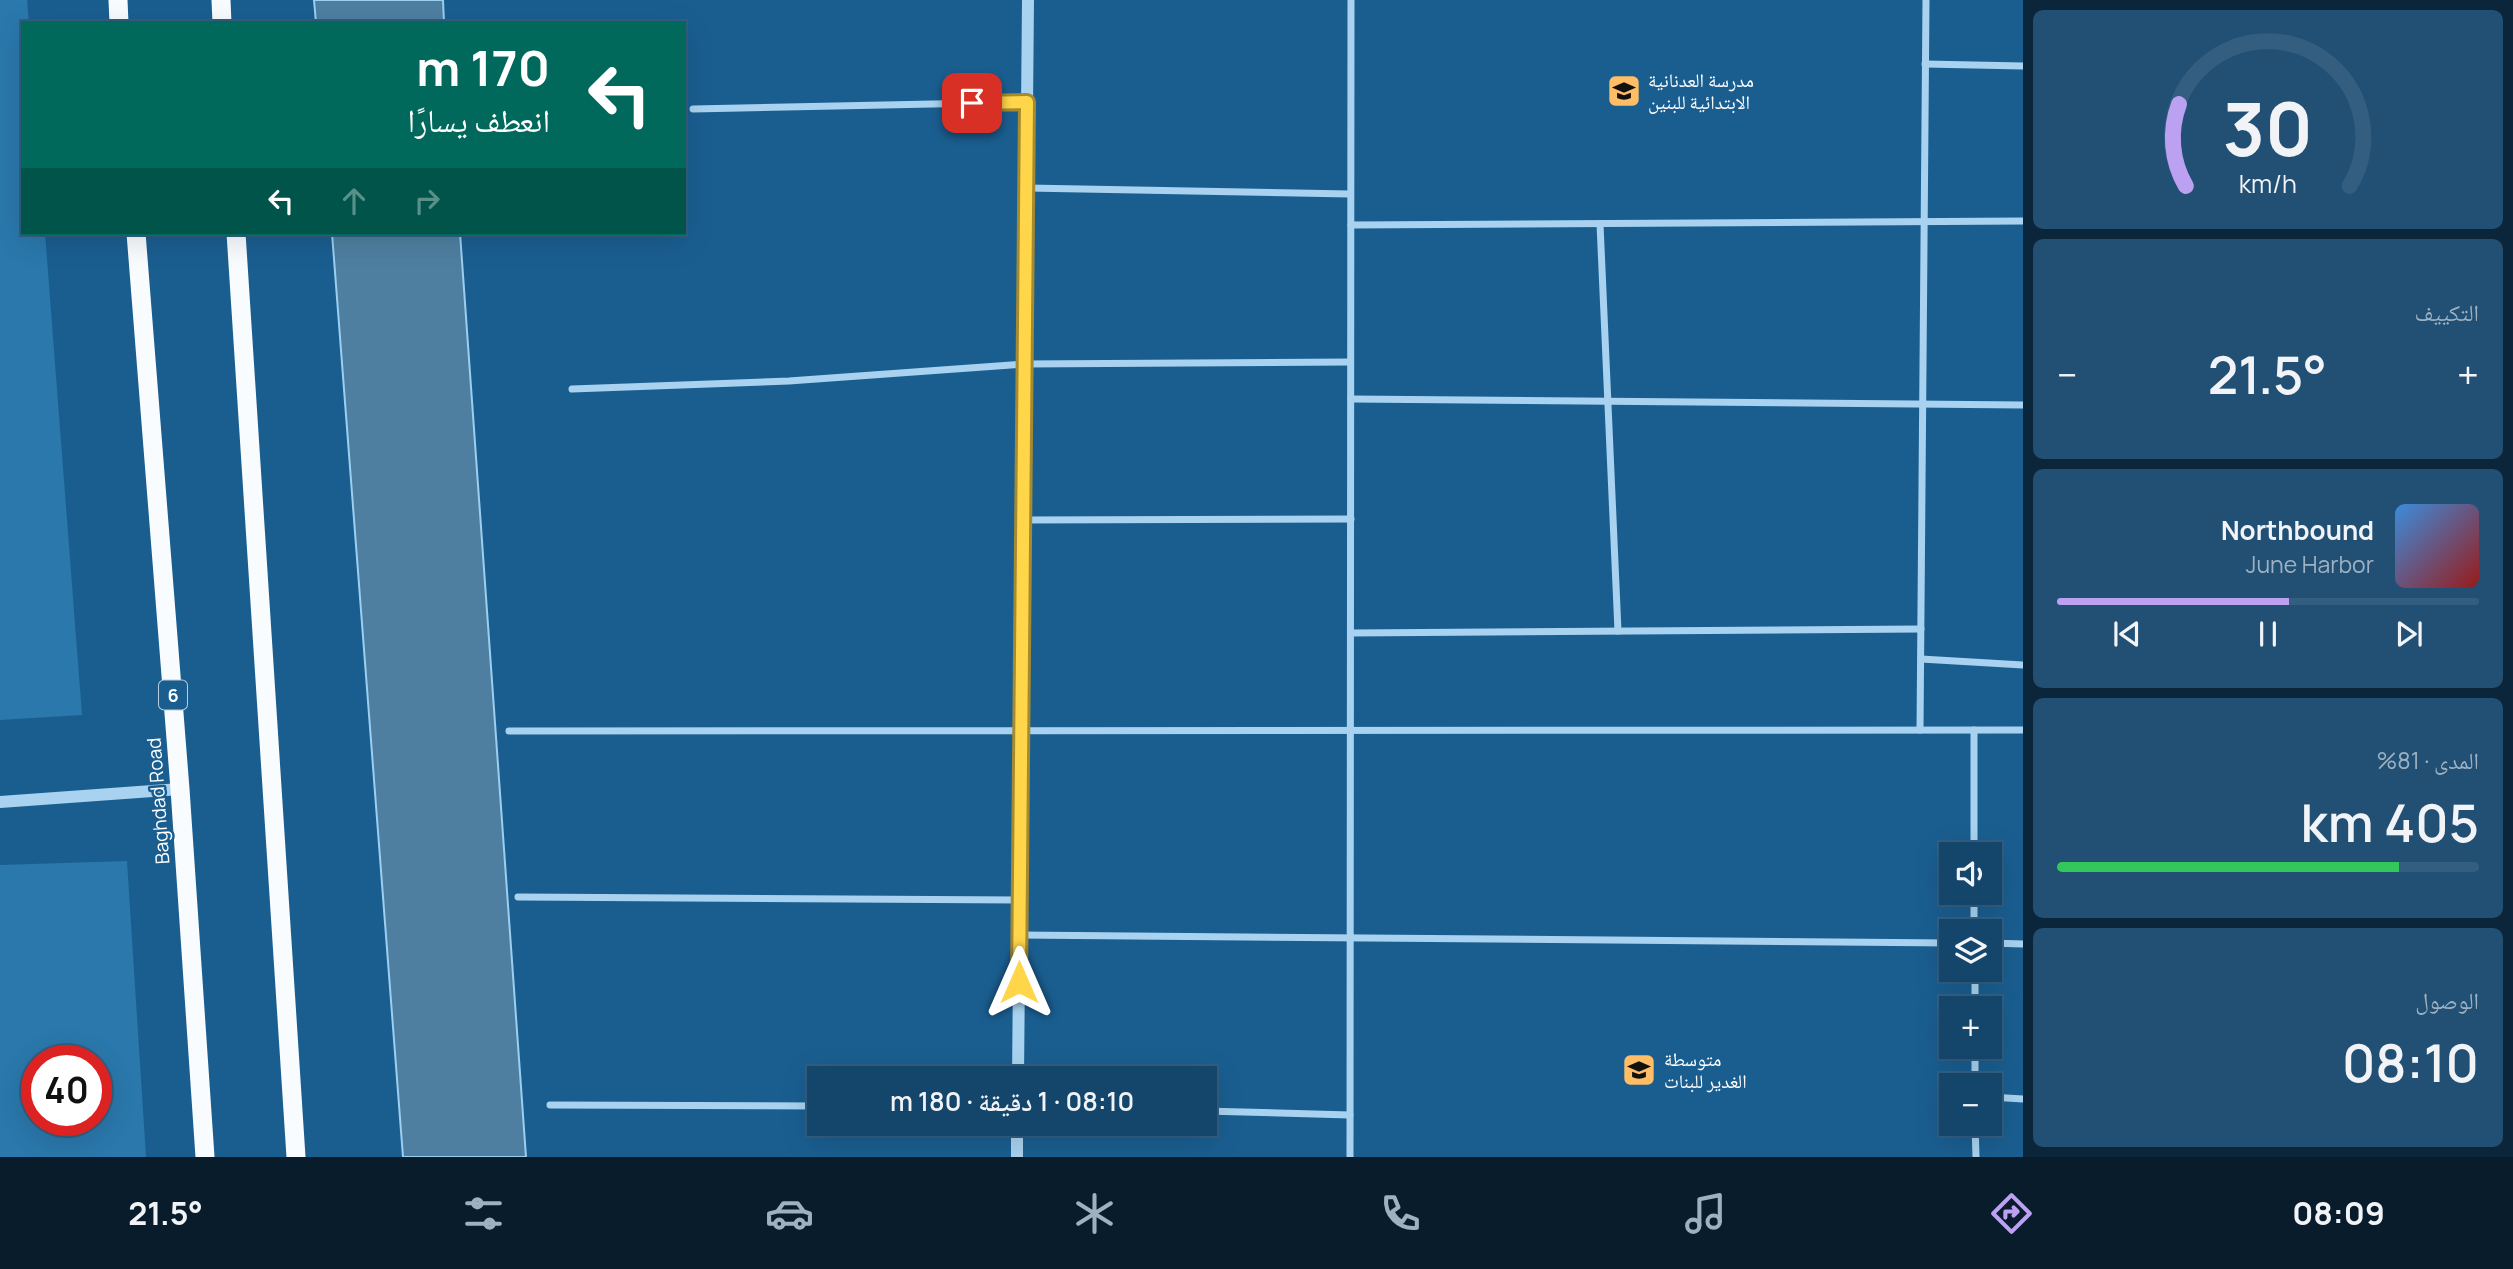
<!DOCTYPE html>
<html lang="ar">
<meta charset="utf-8">
<style>
body{margin:0;font-family:Manrope,"Noto Naskh Arabic",sans-serif;background:#215074;color:#f1f3f6;direction:rtl;height:100vh;display:flex;flex-direction:column;font-size:26px;white-space:nowrap}
*{box-sizing:border-box;margin:0}
p{font-size:23px;color:#9db1c2}
.icon{flex:none;width:38px;height:38px;fill:none;stroke:currentColor;stroke-width:2;stroke-linecap:round;stroke-linejoin:round}
.map{position:relative;flex:1;overflow:hidden;direction:ltr}
.details{display:flex;flex-direction:column;gap:10px;padding:10px;background:#0b263b;width:490px}
.details>*{flex:none}
.banner{position:absolute;left:21px;top:21px;width:665px;height:214px;border-radius:0px;box-shadow:0 7px 28px #0002,0 0 0 2px #335e7f;direction:rtl;background:#00695c;color:#fff;overflow:hidden}
.controls{position:absolute;left:1939px;top:842px;display:grid;gap:14px}
.controls a{display:grid;place-items:center;width:63px;height:63px;border-radius:0px;background:#14466c;box-shadow:0 7px 28px #0002,0 0 0 2px #335e7f;font-size:35px}
.speed{position:absolute;left:21px;top:1045px;display:flex;gap:14px;font-size:35px;font-weight:700;text-align:center}
.speed>*{display:grid;place-content:center;width:91px;height:91px;border-radius:50%;background:#14466c;box-shadow:0 7px 28px #0002,0 0 0 2px #335e7f;line-height:1}
.speed .limit{border:10px solid #d22;background:#fff;color:#111}
.pin{position:absolute;display:grid;place-items:center;width:60px;height:60px;color:#fff;margin:-30px;border-radius:14px;box-shadow:0 4px 10px #0006}
.me{position:absolute;width:77px;margin:-38px;rotate:0deg;stroke-linejoin:round;filter:drop-shadow(0 0 5px #0008)}
.turn{display:flex;align-items:center;gap:24px;height:147px;padding:0 21px;font-size:32px}
.turn .icon{width:91px;height:91px;stroke-width:2.5}
.turn b{display:block;font-size:49px;line-height:60px}
.lanes{display:flex;align-items:center;height:66px;padding:0 21px;background:#0003;justify-content:center;gap:35px;direction:ltr}
.lanes .off{opacity:.35}
.big{font-size:52px;font-weight:600;line-height:1.1}
.details .tile{flex:1;display:flex;flex-direction:column;justify-content:center;gap:10px;min-width:0;padding:0 24px;border-radius:10px;background:#215074}
.details .dial{align-items:center;gap:0}
.dial svg{height:182px;overflow:visible;fill:none;stroke:#335e7f;stroke-width:7;stroke-linecap:round;text-anchor:middle}
.dial text{fill:#f1f3f6;stroke:none}
.song{display:flex;align-items:center;gap:21px}
.cover{width:84px;height:84px;border-radius:10px;background:linear-gradient(135deg,hsl(210 70% 55%),hsl(0 70% 35%))}
.played{height:7px;border-radius:4px;background:linear-gradient(90deg,#bca0f2 55%,#335e7f 55%)}
.keys{display:flex;justify-content:space-around;direction:ltr}
.heat{display:flex;justify-content:space-between;align-items:center;font-size:38px;direction:ltr}
.charge{height:10px;border-radius:5px;background:linear-gradient(90deg,#34c759 81%,#335e7f 0)}
.trip{position:absolute;left:807px;top:1066px;width:410px;height:70px;border-radius:0px;background:#14466c;box-shadow:0 7px 28px #0002,0 0 0 2px #335e7f;font-weight:600;line-height:70px;text-align:center;direction:rtl}
.menu{display:flex;height:112px;justify-content:space-around;align-items:center;background:#081c2b;color:#9db1c2}
.menu .icon{width:49px;height:49px}
.menu .active{color:#bca0f2}
.menu b{font-size:32px;color:#f1f3f6}
main{display:flex;flex:1;min-height:0}
.map>svg:first-child{display:block}
.green{fill:#2a78ac;fill-rule:evenodd}
.water{fill:#4e7fa1;stroke:#9bcff1;stroke-width:2}
.lines{fill:none;stroke-linecap:round;stroke-linejoin:round}
.minor{stroke:#a8d2ef;stroke-width:7}
.tertiary{stroke:#a8d2ef;stroke-width:12}
.trunk{stroke:#f8fcff;stroke-width:19}
.route-casing{stroke:#a68a30;stroke-width:18}
.route{stroke:#ffd54a;stroke-width:12}
.labels{text-anchor:middle;dominant-baseline:central;stroke-width:5;stroke-linejoin:round;paint-order:stroke}
.shield{fill:#1a5e90;stroke:#bacfde;stroke-width:2}
.shield-label{font-size:18px;font-weight:bold;fill:#fff}
.poi-label{font-size:19px;fill:#fff;stroke:#1a5e90;text-anchor:start}
.street-label{font-size:19px;fill:#fff;stroke:#1a5e90}
</style>
<main>
<section class="details">
<div class="tile dial"><svg viewBox="0 0 100 80">
<path d="M14 69A42 42 0 1 1 86 69"/>
<path d="M14 69A42 42 0 0 1 11 33" stroke="#bca0f2"/>
<text x="50" y="56" font-size="32" font-weight="700">30</text>
<text x="50" y="72" font-size="11">km/h</text>
</svg></div>
<div class="tile"><p>التكييف</p>
<div class="heat"><a>−</a><b class="big">21.5°</b><a>+</a></div>
</div>
<div class="tile">
<div class="song"><i class="cover"></i><div><b>Northbound</b><p>June Harbor</p></div></div>
<div class="played"></div>
<div class="keys"><svg class="icon" aria-label="previous" viewBox="0 0 24 24"><path d="M18 5L8 12l10 7zM5 5v14"/></svg><svg class="icon" aria-label="pause" viewBox="0 0 24 24"><path d="M8 5v14M16 5v14"/></svg><svg class="icon" aria-label="next" viewBox="0 0 24 24"><path d="M6 5l10 7-10 7zM19 5v14"/></svg></div>
</div>
<div class="tile"><p>المدى · 81%</p><b class="big">405 km</b><div class="charge"></div></div>
<div class="tile"><p>الوصول</p><b class="big">08:10</b></div>
</section>
<div class="map">
<svg width="2023" height="1157" viewBox="0 0 2023 1157">
<rect width="100%" height="100%" fill="#1a5e90"/>
<g class="green">
<polygon points="0,0 27,0 29,23 23,23 23,233 45,233 82,715 0,720"/>
<path d="M 127,861 L 146,1157 L 0,1157 L 0,865 ZM 37,1060 L 96,1060 L 96,1120 L 37,1120 Z"/>
</g>
<g class="water">
<polygon points="314,0 443,0 444,23 316,23"/>
<polygon points="332,233 460,233 526,1157 403,1157"/>
</g>
<g class="lines">
<g class="minor">
<polyline points="1925,64 2023,66"/>
<polyline points="693,109 1027,102"/>
<polyline points="1027,188 1349,194"/>
<polyline points="1600,224 1618,631"/>
<polyline points="1351,225 2023,221"/>
<polyline points="572,389 789,381 1024,364 1350,362"/>
<polyline points="1351,399 2023,405"/>
<polyline points="1023,520 1351,519"/>
<polyline points="1351,633 1921,629"/>
<polyline points="1921,659 2023,665"/>
<polyline points="1920,730 1926,0"/>
<polyline points="1974,730 1974,854"/>
<polyline points="509,731 2023,730"/>
<polyline points="1974,892 1974,931"/>
<polyline points="518,897 1019,900"/>
<polyline points="1019,935 1951,943"/>
<polyline points="1990,943 2023,944"/>
<polyline points="1975,970 1975,1008"/>
<polyline points="1975,1046 1975,1085"/>
<polyline points="1990,1097 2023,1099"/>
<polyline points="550,1105 819,1106"/>
<polyline points="1204,1111 1350,1115"/>
<polyline points="1975,1124 1976,1157"/>
<polyline points="1350,1157 1351,0"/>
</g>
<g class="tertiary">
<polyline points="0,802 180,789"/>
<polyline points="1018,1078 1028,0"/>
<polyline points="1017,1157 1017,1124"/>
</g>
<g class="trunk">
<polyline points="118,0 119,23"/>
<polyline points="221,0 222,23"/>
<polyline points="136,233 180,789 205,1157"/>
<polyline points="236,233 296,1157"/>
</g>
</g>
<g class="lines">
<defs>
<polyline id="route" points="972,103 1027,102 1019,982"/>
</defs>
<use href="#route" class="route-casing"/>
<use href="#route" class="route"/>
</g>
<defs>
<symbol id="school-square" viewBox="-11 -11 22 22"><rect x="-9" y="-9" width="18" height="18" rx="4" fill="#ffbd66" stroke="#1a5e90"/><path d="M0-5L7-2L0 1L-7-2ZM-4 1L0 2.5L4 1V4Q0 6-4 4Z" fill="#111"/></symbol>
</defs>
<g fill-rule="evenodd">
<use href="#school-square" x="1605" y="72" width="38" height="38"/>
<use href="#school-square" x="1620" y="1051" width="38" height="38"/>
</g>
<g class="labels">
<rect class="shield" x="159" y="680.5" width="28" height="29" rx="5"/>
<g class="shield-label">
<text x="173" y="695">6</text>
</g>
<g class="poi-label">
<text x="1648" y="80">مدرسة العدنانية<tspan x="1648" dy="22">الابتدائية للبنين</tspan></text>
<text x="1664" y="1059">متوسطة<tspan x="1664" dy="22">الغدير للبنات</tspan></text>
</g>
<g class="street-label">
<text transform="translate(158 801) rotate(-94)">Baghdad Road</text>
</g>
</g>
</svg>
<div class="controls">
<a><svg class="icon" aria-label="sound" viewBox="0 0 24 24"><path d="M4 9h4l5-4v14l-5-4H4zM17 9q2 3 0 6"/></svg></a>
<a><svg class="icon" aria-label="layers" viewBox="0 0 24 24"><path d="M12 4l9 5-9 5-9-5zM3 14l9 5 9-5"/></svg></a>
<a>+</a>
<a>−</a>
</div>
<div class="speed"><div class="limit">40</div></div>
<div class="pin" style="left:972px;top:103px;background:#d93025"><svg class="icon" aria-label="arrive" viewBox="0 0 24 24"><path d="M6 21V4h12l-3 4 3 4H6"/></svg></div>
<svg class="me" style="left:1019px;top:982px" viewBox="-20 -20 40 40"><path d="M0-17L14 15 0 8-14 15z" fill="#ffd54a" stroke="#fff" stroke-width="4"/></svg>
<div class="trip">08:10 · 1 دقيقة · 180 m</div>
<div class="banner">
<div class="turn"><svg class="icon" aria-label="left" viewBox="0 0 24 24"><path d="M17 20v-9H6M10 6l-5 5 5 5"/></svg><div><b>170 m</b>انعطف يسارًا</div></div>
<div class="lanes"><svg class="icon" aria-label="left" viewBox="0 0 24 24"><path d="M17 20v-9H6M10 6l-5 5 5 5"/></svg><svg class="icon off" aria-label="ahead" viewBox="0 0 24 24"><path d="M12 20V5M6 11l6-6 6 6"/></svg><svg class="icon off" aria-label="right" viewBox="0 0 24 24"><path d="M7 20v-9h11M14 6l5 5-5 5"/></svg></div>
</div>
</div>
</main>
<nav class="menu">
<b>08:09</b>
<svg class="icon active" aria-label="directions" viewBox="0 0 24 24"><path d="M12 3l9 9-9 9-9-9zM9 14v-3h6M13 9l2 2-2 2"/></svg>
<svg class="icon" aria-label="music" viewBox="0 0 24 24"><path d="M9 18V5l10-2v13"/><circle cx="6" cy="18" r="3"/><circle cx="16" cy="16" r="3"/></svg>
<svg class="icon" aria-label="phone" viewBox="0 0 24 24"><path d="M5 4h4l2 5-3 2q2 4 5 5l2-3 5 2v4C11 20 4 13 5 4z"/></svg>
<svg class="icon" aria-label="climate" viewBox="0 0 24 24"><path d="M12 3v18M4 7l16 10M4 17L20 7"/></svg>
<svg class="icon" aria-label="car" viewBox="0 0 24 24"><path d="M5 17H2v-5l4-1 3-4h7l3 4 3 1v5h-3M9 17h6M6 11h13"/><circle cx="7" cy="17" r="2"/><circle cx="17" cy="17" r="2"/></svg>
<svg class="icon" aria-label="filters" viewBox="0 0 24 24"><path d="M4 7h16M4 17h16"/><circle cx="9" cy="7" r="2"/><circle cx="15" cy="17" r="2"/></svg>
<b>21.5°</b>
</nav>
